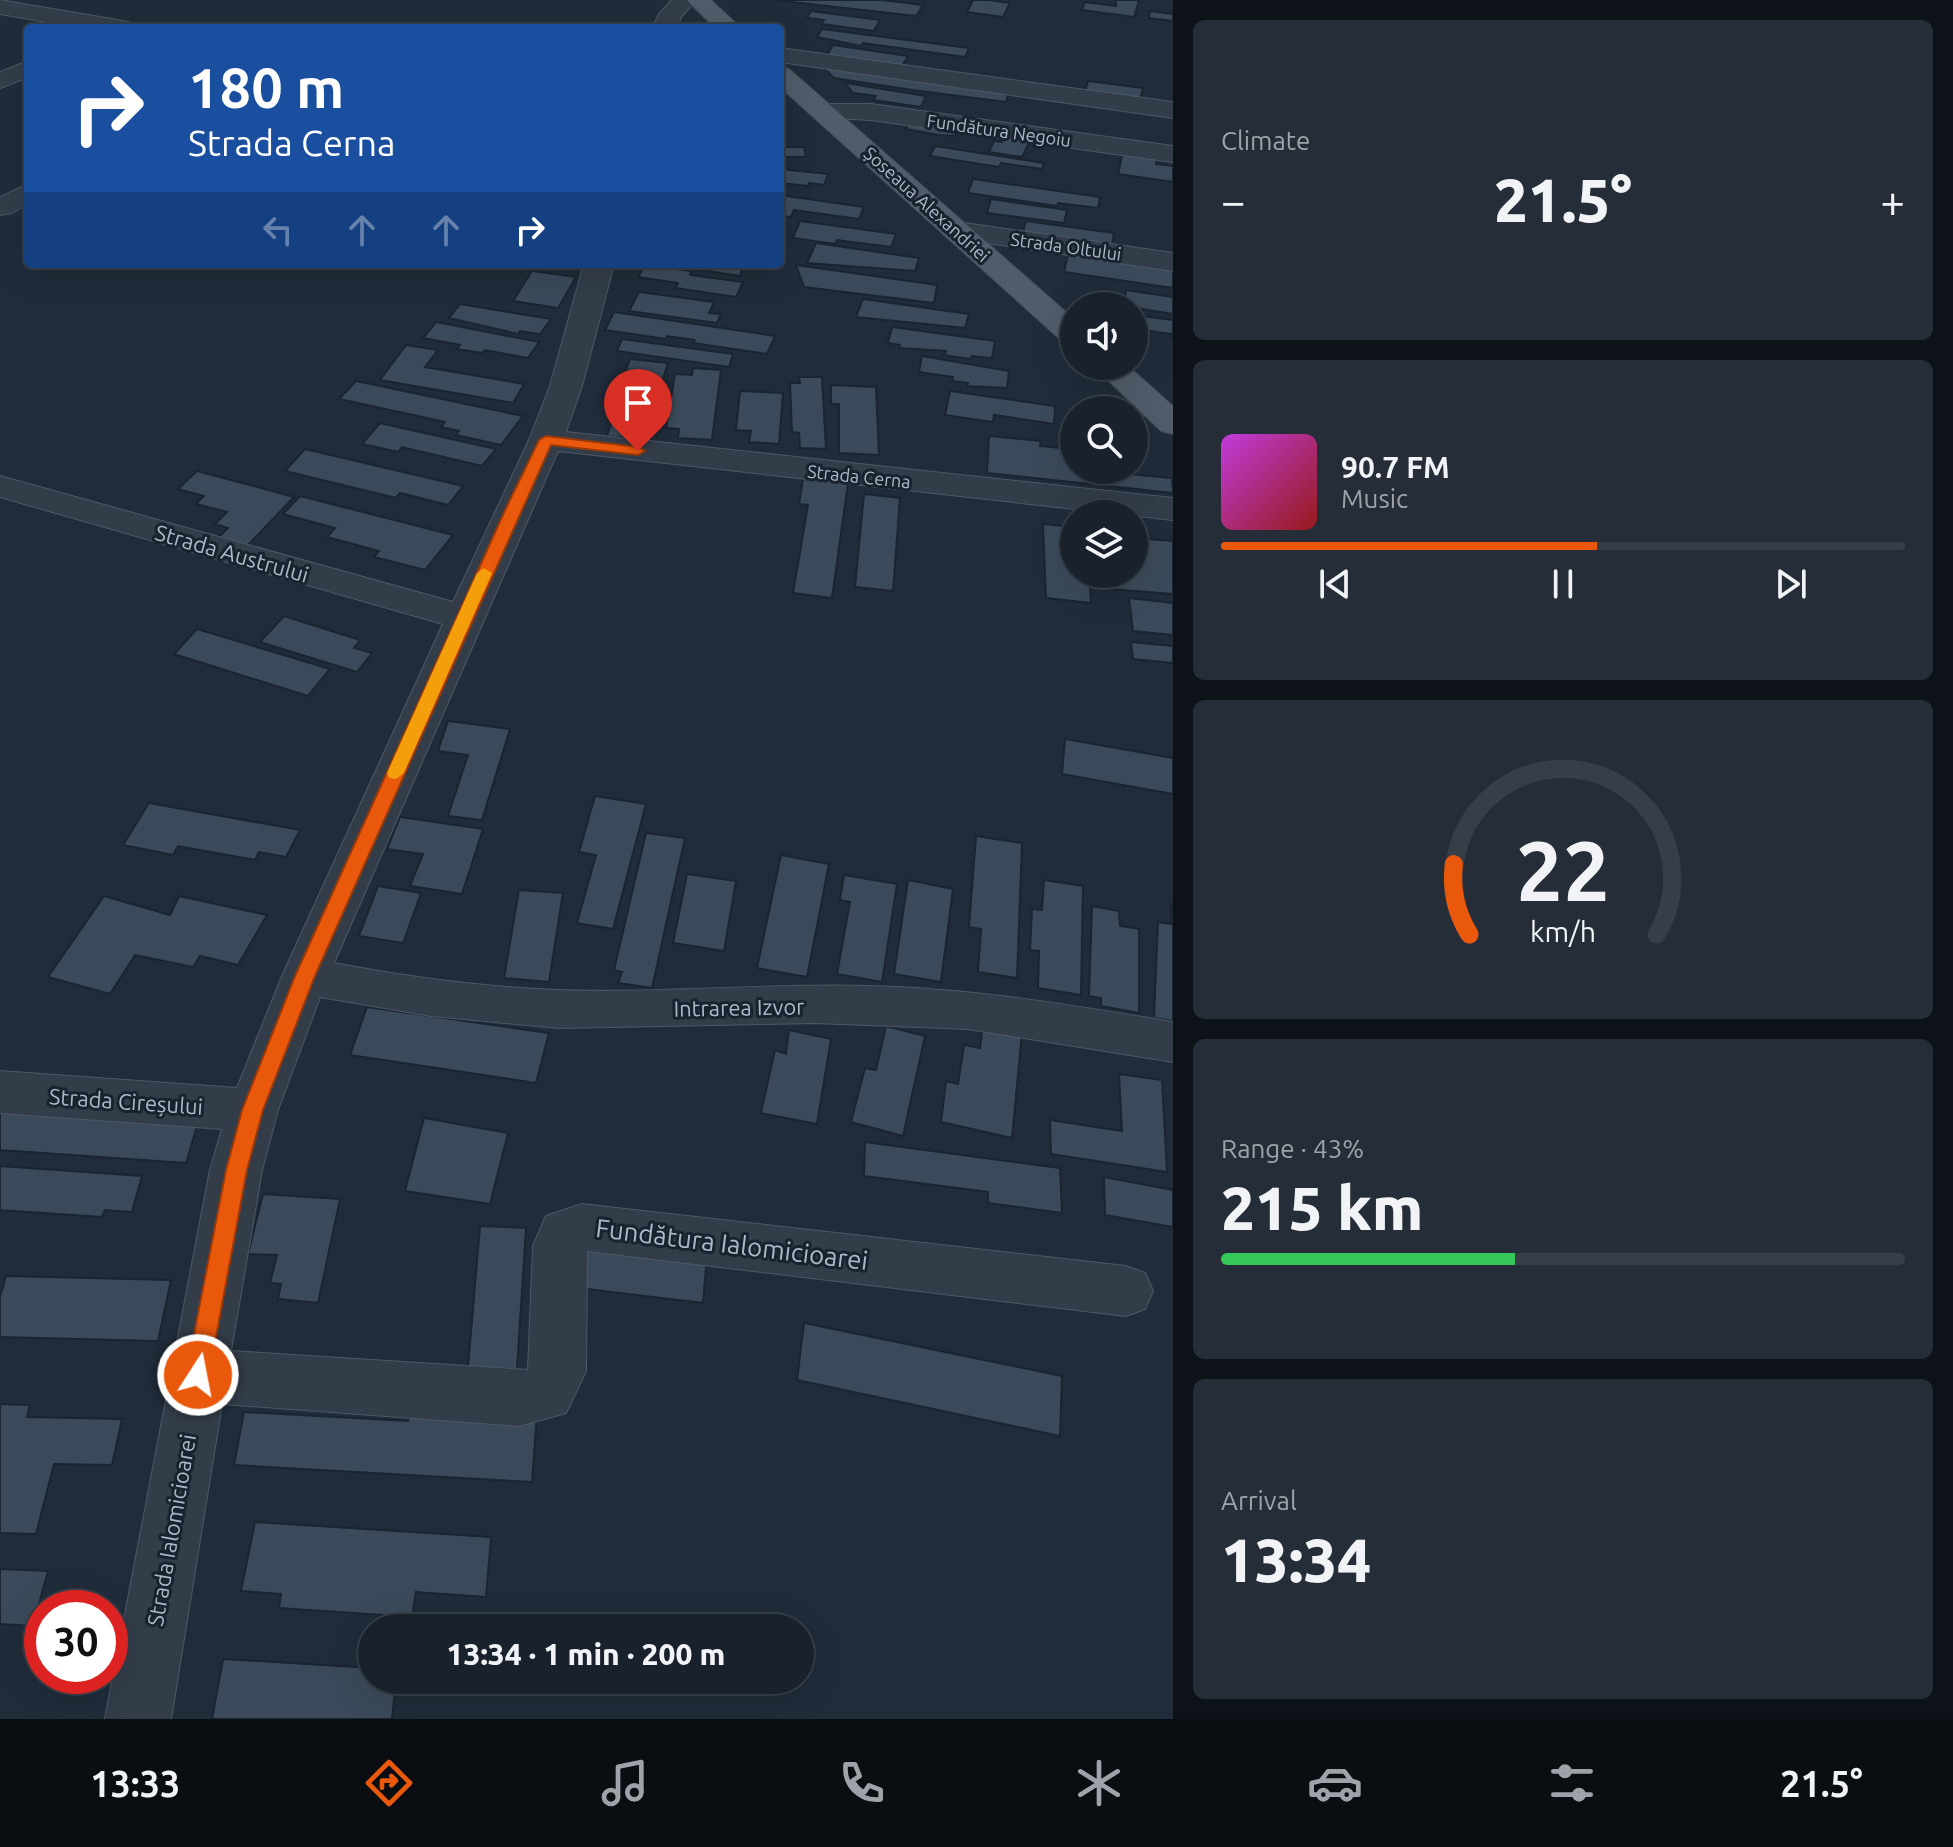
<!DOCTYPE html>
<meta charset="utf-8">
<style>
body{margin:0;font-family:Ubuntu,sans-serif;background:#252e38;color:#f1f3f6;height:100vh;display:flex;flex-direction:column;font-size:30px;white-space:nowrap}
*{box-sizing:border-box;margin:0}
p{font-size:26px;color:#9fa3a9}
.icon{flex:none;width:44px;height:44px;fill:none;stroke:currentColor;stroke-width:2;stroke-linecap:round;stroke-linejoin:round}
.map{position:relative;flex:1;overflow:hidden}
.drawer{display:flex;flex-direction:column;gap:20px;padding:20px;background:#0d1218;width:780px}
.drawer>*{flex:none}
.banner{position:absolute;left:24px;top:24px;width:760px;height:244px;border-radius:8px;box-shadow:0 8px 32px #0002,0 0 0 2px #363e48;background:#1a4fa0;color:#fff;overflow:hidden}
.controls{position:absolute;left:1060px;top:292px;display:grid;gap:16px}
.controls a{display:grid;place-items:center;width:88px;height:88px;border-radius:50%;background:#18212c;box-shadow:0 8px 32px #0002,0 0 0 2px #363e48;font-size:40px}
.speed{position:absolute;left:24px;top:1590px;display:flex;gap:16px;font-size:40px;font-weight:700;text-align:center}
.speed>*{display:grid;place-content:center;width:104px;height:104px;border-radius:50%;background:#18212c;box-shadow:0 8px 32px #0002,0 0 0 2px #363e48;line-height:1}
.speed .limit{border:12px solid #d22;background:#fff;color:#111}
.pin{position:absolute;display:grid;place-items:center;width:68px;height:68px;color:#fff;margin:-82px -34px;border-radius:50% 50% 50% 0;rotate:-45deg;box-shadow:0 0 8px #0007}
.pin .icon{rotate:45deg}
.me{position:absolute;width:88px;margin:-44px;rotate:11deg;stroke-linejoin:round;filter:drop-shadow(0 0 6px #0008)}
.turn{display:flex;align-items:center;gap:28px;height:168px;padding:0 32px;font-size:36px}
.turn .icon{width:104px;height:104px;stroke-width:2.5}
.turn b{display:block;font-size:56px;line-height:68px}
.lanes{display:flex;align-items:center;height:76px;padding:0 32px;background:#0003;justify-content:center;gap:40px;direction:ltr}
.lanes .off{opacity:.35}
.big{font-size:60px;font-weight:800;line-height:1.1}
.drawer .card{flex:1;display:flex;flex-direction:column;justify-content:center;gap:12px;min-width:0;padding:0 28px;border-radius:12px;background:#252e38}
.drawer .dial{align-items:center;gap:0}
.dial svg{height:208px;overflow:visible;fill:none;stroke:#363e48;stroke-width:7;stroke-linecap:round;text-anchor:middle}
.dial text{fill:#f1f3f6;stroke:none}
.song{display:flex;align-items:center;gap:24px}
.cover{width:96px;height:96px;border-radius:12px;background:linear-gradient(135deg,hsl(290 70% 55%),hsl(0 70% 35%))}
.played{height:8px;border-radius:4px;background:linear-gradient(90deg,#ea580c 55%,#363e48 55%)}
.keys{display:flex;justify-content:space-around;direction:ltr}
.heat{display:flex;justify-content:space-between;align-items:center;font-size:44px;direction:ltr}
.charge{height:12px;border-radius:6px;background:linear-gradient(90deg,#34c759 43%,#363e48 0)}
.trip{position:absolute;left:358px;top:1614px;width:456px;height:80px;border-radius:40px;background:#18212c;box-shadow:0 8px 32px #0002,0 0 0 2px #363e48;font-weight:800;line-height:80px;text-align:center}
.dock{display:flex;height:128px;justify-content:space-around;align-items:center;background:#0a0d12;color:#9fa3a9}
.dock .icon{width:56px;height:56px}
.dock .on{color:#ea580c}
.dock b{font-size:36px;color:#f1f3f6}
main{display:flex;flex:1;min-height:0}
.map>svg:first-child{display:block}
.building{fill:#3b4a5a;stroke:#1b2431;stroke-width:2}
.lines{fill:none;stroke-linecap:round;stroke-linejoin:round}
.minor-casing{stroke:#4e5865;stroke-width:2}
.major-casing{stroke:#404957;stroke-width:2}
.minor{fill:#333d4a;fill-rule:evenodd}
.major{fill:#515c6a;fill-rule:evenodd}
.route{fill:#ea580c;stroke:#983908;stroke-width:2}
.slow{fill:#f59e0b}
.labels{text-anchor:middle;dominant-baseline:central;stroke-width:6;stroke-linejoin:round;paint-order:stroke}
.far-street-label{font-size:18px;fill:#aeb8c7;stroke:#19222f}
.street-label{font-size:22px;fill:#aeb8c7;stroke:#19222f}
.near-street-label{font-size:26px;fill:#aeb8c7;stroke:#19222f}
</style>
<main>
<div class="map">
<svg width="1173" height="1719" viewBox="0 0 1173 1719">
<rect width="100%" height="100%" fill="#202c3a"/>
<g class="building">
<polygon points="774,0 882,0 923,5 916,16"/>
<polygon points="973,0 989,0 1010,3 1003,17 967,12"/>
<polygon points="1116,0 1139,0 1134,17 1082,10 1085,2 1116,6"/>
<polygon points="811,11 880,20 874,31 821,24 824,20 807,18"/>
<polygon points="1150,11 1173,14 1173,21 1149,18"/>
<polygon points="822,29 969,48 965,57 863,43 861,46 817,37"/>
<polygon points="833,45 908,56 902,66 827,55"/>
<polygon points="819,63 1009,90 1006,102 912,90 834,78"/>
<polygon points="1088,81 1143,88 1140,100 1084,95"/>
<polygon points="845,83 926,96 921,107 873,100 876,96 853,93"/>
<polygon points="910,121 959,128 955,136 939,135 906,129"/>
<polygon points="1005,134 1031,138 1022,157 989,152 994,141 1002,142"/>
<polygon points="935,146 1044,163 1042,169 1001,163 999,167 930,156"/>
<polygon points="780,147 804,147 806,157 780,157"/>
<polygon points="1123,152 1157,157 1156,164 1173,166 1173,182 1118,174"/>
<polygon points="780,169 828,174 824,185 809,183 808,186 780,183"/>
<polygon points="973,179 1100,197 1098,208 1058,203 1057,206 968,193"/>
<polygon points="780,195 864,207 859,219 794,210 791,217 780,216"/>
<polygon points="991,199 1067,210 1064,223 987,213"/>
<polygon points="800,221 896,234 891,247 837,240 835,244 793,238"/>
<polygon points="1026,221 1114,233 1112,245 1023,232"/>
<polygon points="816,243 919,258 915,271 807,263"/>
<polygon points="1069,250 1173,266 1173,288 1064,272"/>
<polygon points="664,264 744,264 740,276"/>
<polygon points="645,265 691,271 690,275 743,282 736,297 676,288 678,283 638,277"/>
<polygon points="796,265 937,285 934,303 804,287"/>
<polygon points="532,271 576,277 558,308 513,301"/>
<polygon points="1126,290 1173,297 1173,314 1124,306"/>
<polygon points="639,292 714,302 709,313 721,314 717,323 629,311"/>
<polygon points="863,299 969,314 965,328 856,317"/>
<polygon points="460,304 551,319 540,334 520,331 518,334 449,318"/>
<polygon points="614,312 775,336 767,354 693,343 695,340 667,336 666,339 605,330"/>
<polygon points="1134,315 1173,320 1173,339 1171,334 1134,329"/>
<polygon points="436,322 539,342 528,358 485,350 482,353 457,349 460,345 423,338"/>
<polygon points="892,327 995,341 992,358 972,356 970,359 944,355 946,351 899,348 900,345 888,343"/>
<polygon points="622,339 733,354 729,367 617,351"/>
<polygon points="406,345 438,350 425,367 524,384 513,403 380,380"/>
<polygon points="922,356 1009,371 1007,388 967,386 968,383 952,381 953,377 919,372"/>
<polygon points="630,359 668,363 657,397 618,392"/>
<polygon points="693,368 721,370 712,440 678,438 679,429 666,428 675,374 692,375"/>
<polygon points="799,377 822,377 826,449 800,448 799,433 792,432 790,383 800,383"/>
<polygon points="356,381 523,416 501,445 456,435 459,431 441,427 445,422 339,399"/>
<polygon points="831,385 876,387 879,455 839,453 839,404 831,404"/>
<polygon points="740,391 783,393 779,444 749,442 751,431 736,430"/>
<polygon points="950,391 1055,406 1054,424 994,415 993,422 945,415"/>
<polygon points="618,402 656,405 646,439 607,436"/>
<polygon points="380,423 496,449 482,466 402,447 398,452 362,444"/>
<polygon points="989,436 1041,441 1040,446 1074,449 1074,470 1118,470 1118,473 1172,478 1173,493 987,473"/>
<polygon points="305,449 463,486 448,505 400,493 396,498 285,471"/>
<polygon points="197,471 294,497 247,546 218,538 228,528 215,524 227,512 196,504 204,496 178,489"/>
<polygon points="803,479 848,483 832,598 793,593 808,505 799,504"/>
<polygon points="864,494 900,498 893,591 855,587"/>
<polygon points="300,496 453,535 425,570 374,557 379,551 327,537 335,528 283,514"/>
<polygon points="1043,524 1074,527 1074,574 1089,574 1091,603 1046,598"/>
<polygon points="1134,538 1173,541 1173,594 1097,588 1095,574 1134,574"/>
<polygon points="1129,598 1173,603 1173,635 1133,631"/>
<polygon points="284,616 360,640 354,648 372,653 357,672 260,642"/>
<polygon points="197,629 330,669 308,696 174,654"/>
<polygon points="1131,642 1173,646 1173,663 1133,659"/>
<polygon points="448,721 510,729 482,820 448,816 468,755 438,751"/>
<polygon points="1065,739 1173,758 1173,794 1062,774"/>
<polygon points="595,796 646,804 613,929 577,923 596,855 579,852"/>
<polygon points="149,803 300,830 286,857 259,852 255,860 178,846 173,855 123,845"/>
<polygon points="400,817 483,829 462,894 410,886 423,854 387,849"/>
<polygon points="646,833 685,838 652,988 618,983 622,972 614,970"/>
<polygon points="976,836 1022,843 1017,978 978,972 981,929 969,927"/>
<polygon points="781,855 829,864 807,977 757,968"/>
<polygon points="687,874 736,881 724,951 673,943"/>
<polygon points="844,875 897,884 882,982 837,974 850,902 840,900"/>
<polygon points="908,880 953,889 941,982 894,974"/>
<polygon points="1044,880 1083,886 1081,995 1038,988 1039,951 1030,950 1032,909 1042,910"/>
<polygon points="378,886 421,893 403,943 359,936"/>
<polygon points="519,890 563,893 549,982 504,978"/>
<polygon points="104,896 170,915 179,896 267,915 238,965 200,956 193,967 135,955 110,994 48,977"/>
<polygon points="1171,904 1173,905 1173,1021 1154,1018 1158,922 1172,924"/>
<polygon points="1092,906 1119,911 1120,926 1139,929 1139,1013 1101,1006 1101,998 1089,996"/>
<polygon points="367,1007 549,1033 536,1083 350,1055"/>
<polygon points="983,1025 1022,1033 1012,1138 941,1122 946,1081 958,1084 964,1045 980,1048"/>
<polygon points="886,1026 925,1036 903,1136 851,1122 865,1068 876,1070"/>
<polygon points="789,1030 831,1039 817,1124 761,1113 775,1050 786,1054"/>
<polygon points="1119,1074 1162,1080 1167,1172 1051,1154 1050,1120 1122,1131"/>
<polygon points="0,1104 200,1116 186,1163 0,1150"/>
<polygon points="424,1118 508,1133 490,1204 405,1191"/>
<polygon points="865,1142 1060,1168 1062,1213 988,1203 988,1192 864,1176"/>
<polygon points="0,1166 142,1176 132,1212 105,1210 102,1217 0,1210"/>
<polygon points="1104,1177 1173,1190 1173,1227 1105,1215"/>
<polygon points="263,1194 340,1199 318,1303 278,1299 281,1284 270,1283 277,1255 248,1254"/>
<polygon points="480,1226 526,1228 517,1369 468,1367"/>
<polygon points="577,1241 707,1256 703,1303 570,1287"/>
<polygon points="6,1276 171,1280 158,1341 0,1337 0,1297"/>
<polygon points="804,1323 1062,1376 1060,1436 797,1380"/>
<polygon points="0,1404 30,1405 27,1417 122,1419 112,1465 54,1464 36,1534 0,1533"/>
<polygon points="409,1407 537,1414 532,1482 234,1465 244,1412 408,1421"/>
<polygon points="255,1522 491,1537 486,1597 416,1592 412,1617 279,1608 281,1594 241,1591"/>
<polygon points="0,1569 48,1571 33,1626 0,1624"/>
<polygon points="223,1659 372,1668 372,1680 396,1680 392,1719 212,1719"/>
</g>
<g class="lines">
<defs>
<g id="minor">
<polygon points="0,0 123,21 131,23 135,28 82,28 0,14"/>
<polygon points="672,0 696,0 681,17 677,28 653,28 659,14"/>
<polygon points="780,48 1173,102 1173,118 780,62"/>
<polygon points="28,61 28,77 0,88 0,72"/>
<polygon points="824,104 871,104 1173,146 1173,162 871,120 815,117 811,112 815,107"/>
<polygon points="28,184 28,203 12,213 0,215 0,197"/>
<polygon points="958,222 1173,253 1173,271 948,237 944,231 948,225"/>
<path d="M 584,264 L 614,264 L 582,386 L 566,432 L 1173,498 L 1173,520 L 558,451 L 334,963 C 407,977 482,987 557,990 C 660,994 763,983 866,986 C 970,988 1071,1005 1173,1022 L 1173,1062 L 968,1029 L 815,1023 L 559,1028 L 431,1016 L 320,997 L 278,1110 L 262,1170 L 231,1351 L 528,1370 L 533,1246 L 546,1216 L 582,1204 L 1126,1266 L 1145,1273 L 1153,1291 L 1145,1309 L 1126,1316 L 587,1251 L 586,1371 L 566,1413 L 519,1426 L 222,1404 L 171,1719 L 105,1719 L 210,1170 L 222,1129 L 0,1113 L 0,1071 L 237,1088 L 282,976 L 443,624 L 0,497 L 0,476 L 453,602 L 529,440 L 550,386 Z"/>
</g>
<g id="major">
<polygon points="687,0 711,0 741,28 715,28"/>
<polygon points="780,67 789,69 1074,319 1074,344 1063,342 780,87"/>
<polygon points="1093,366 1128,366 1173,406 1173,434 1161,431"/>
</g>
</defs>
<use href="#minor" class="minor-casing"/>
<use href="#major" class="major-casing"/>
<use href="#minor" class="minor"/>
<use href="#major" class="major"/>
</g>
<polygon class="route" points="546,436 638,447 645,451 638,455 551,445 315,976 263,1110 247,1170 209,1375 206,1383 198,1386 189,1383 186,1375 226,1170 242,1110 295,976 506,508 539,440"/>
<polygon class="slow" points="484,568 492,573 404,773 396,779 389,778 387,773 477,573"/>
<g class="labels">
<g class="far-street-label">
<text transform="translate(999 130) rotate(8)">Fundătura Negoiu</text>
<text transform="translate(927 204) rotate(42)">Șoseaua Alexandriei</text>
<text transform="translate(1066 246) rotate(8)">Strada Oltului</text>
<text transform="translate(859 476) rotate(6)">Strada Cerna</text>
</g>
<g class="street-label">
<text transform="translate(232 553) rotate(16)">Strada Austrului</text>
<text transform="translate(739 1007) rotate(-1)">Intrarea Izvor</text>
<text transform="translate(126 1101) rotate(4)">Strada Cireșului</text>
<text transform="translate(171 1530) rotate(-80)">Strada Ialomicioarei</text>
</g>
<g class="near-street-label">
<text transform="translate(732 1244) rotate(7)">Fundătura Ialomicioarei</text>
</g>
</g>
</svg>
<div class="controls">
<a><svg class="icon" aria-label="sound" viewBox="0 0 24 24"><path d="M4 9h4l5-4v14l-5-4H4zM17 9q2 3 0 6"/></svg></a>
<a><svg class="icon" aria-label="search" viewBox="0 0 24 24"><circle cx="10" cy="10" r="6"/><path d="M15 15l6 6"/></svg></a>
<a><svg class="icon" aria-label="layers" viewBox="0 0 24 24"><path d="M12 4l9 5-9 5-9-5zM3 14l9 5 9-5"/></svg></a>
</div>
<div class="speed"><div class="limit">30</div></div>
<div class="pin" style="left:638px;top:451px;background:#d93025"><svg class="icon" aria-label="arrive" viewBox="0 0 24 24"><path d="M6 21V4h12l-3 4 3 4H6"/></svg></div>
<svg class="me" style="left:198px;top:1375px" viewBox="-20 -20 40 40"><circle r="17" fill="#ea580c" stroke="#fff" stroke-width="3"/><path d="M0-11L8 9 0 5-8 9z" fill="#fff"/></svg>
<div class="trip">13:34 · 1 min · 200 m</div>
<div class="banner">
<div class="turn"><svg class="icon" aria-label="right" viewBox="0 0 24 24"><path d="M7 20v-9h11M14 6l5 5-5 5"/></svg><div><b>180 m</b>Strada Cerna</div></div>
<div class="lanes"><svg class="icon off" aria-label="left" viewBox="0 0 24 24"><path d="M17 20v-9H6M10 6l-5 5 5 5"/></svg><svg class="icon off" aria-label="ahead" viewBox="0 0 24 24"><path d="M12 20V5M6 11l6-6 6 6"/></svg><svg class="icon off" aria-label="ahead" viewBox="0 0 24 24"><path d="M12 20V5M6 11l6-6 6 6"/></svg><svg class="icon" aria-label="right" viewBox="0 0 24 24"><path d="M7 20v-9h11M14 6l5 5-5 5"/></svg></div>
</div>
</div>
<section class="drawer">
<div class="card"><p>Climate</p>
<div class="heat"><a>−</a><b class="big">21.5°</b><a>+</a></div>
</div>
<div class="card">
<div class="song"><i class="cover"></i><div><b>90.7 FM</b><p>Music</p></div></div>
<div class="played"></div>
<div class="keys"><svg class="icon" aria-label="previous" viewBox="0 0 24 24"><path d="M18 5L8 12l10 7zM5 5v14"/></svg><svg class="icon" aria-label="pause" viewBox="0 0 24 24"><path d="M8 5v14M16 5v14"/></svg><svg class="icon" aria-label="next" viewBox="0 0 24 24"><path d="M6 5l10 7-10 7zM19 5v14"/></svg></div>
</div>
<div class="card dial"><svg viewBox="0 0 100 80">
<path d="M14 69A42 42 0 1 1 86 69"/>
<path d="M14 69A42 42 0 0 1 8 42" stroke="#ea580c"/>
<text x="50" y="56" font-size="32" font-weight="700">22</text>
<text x="50" y="72" font-size="11">km/h</text>
</svg></div>
<div class="card"><p>Range · 43%</p><b class="big">215 km</b><div class="charge"></div></div>
<div class="card"><p>Arrival</p><b class="big">13:34</b></div>
</section>
</main>
<nav class="dock">
<b>13:33</b>
<svg class="icon on" aria-label="directions" viewBox="0 0 24 24"><path d="M12 3l9 9-9 9-9-9zM9 14v-3h6M13 9l2 2-2 2"/></svg>
<svg class="icon" aria-label="music" viewBox="0 0 24 24"><path d="M9 18V5l10-2v13"/><circle cx="6" cy="18" r="3"/><circle cx="16" cy="16" r="3"/></svg>
<svg class="icon" aria-label="phone" viewBox="0 0 24 24"><path d="M5 4h4l2 5-3 2q2 4 5 5l2-3 5 2v4C11 20 4 13 5 4z"/></svg>
<svg class="icon" aria-label="climate" viewBox="0 0 24 24"><path d="M12 3v18M4 7l16 10M4 17L20 7"/></svg>
<svg class="icon" aria-label="car" viewBox="0 0 24 24"><path d="M5 17H2v-5l4-1 3-4h7l3 4 3 1v5h-3M9 17h6M6 11h13"/><circle cx="7" cy="17" r="2"/><circle cx="17" cy="17" r="2"/></svg>
<svg class="icon" aria-label="filters" viewBox="0 0 24 24"><path d="M4 7h16M4 17h16"/><circle cx="9" cy="7" r="2"/><circle cx="15" cy="17" r="2"/></svg>
<b>21.5°</b>
</nav>
